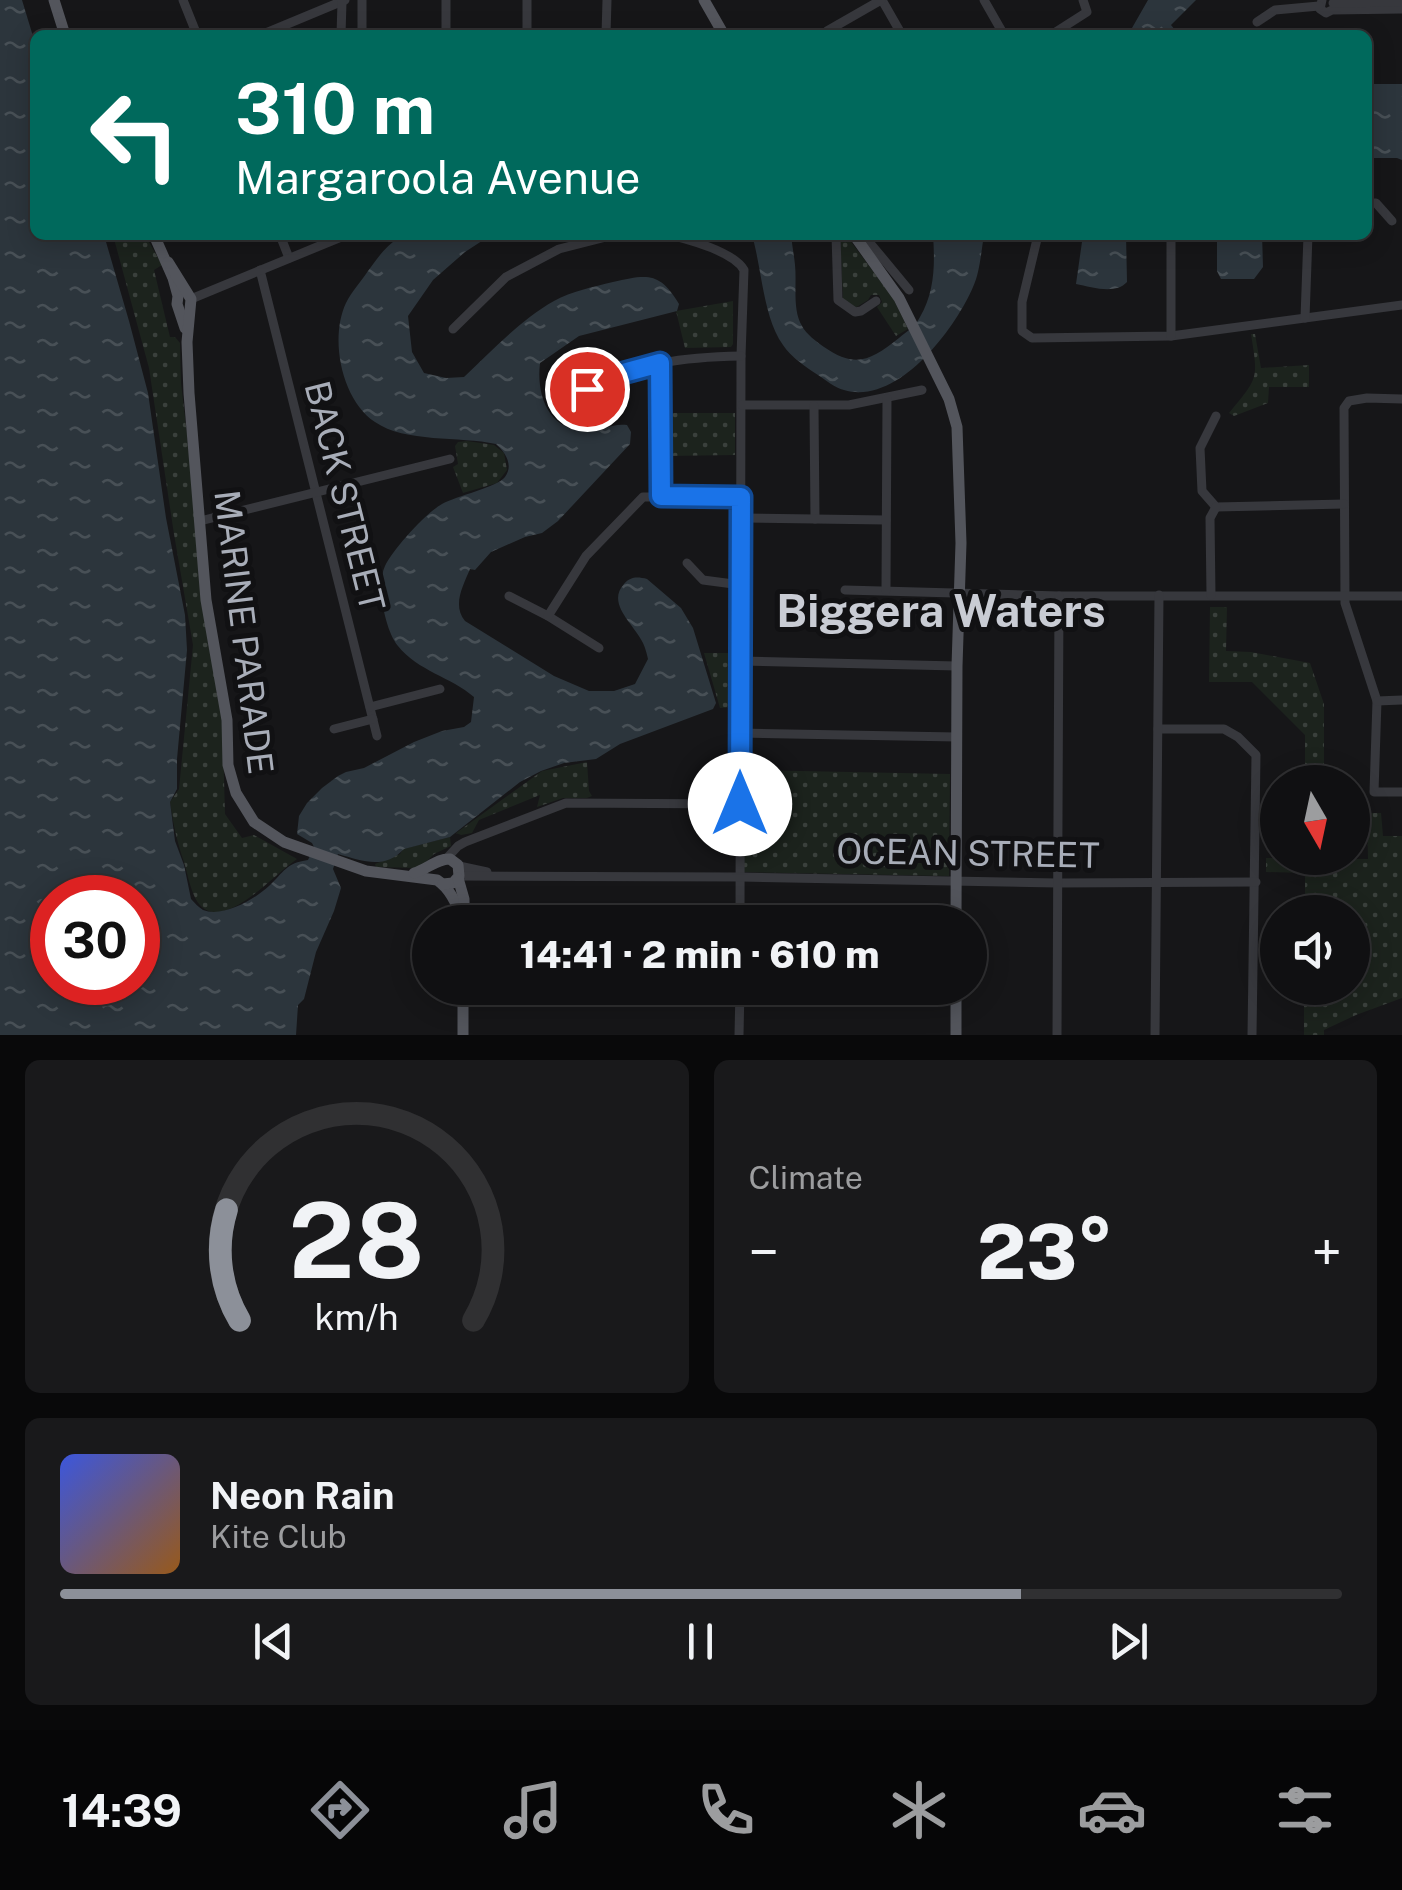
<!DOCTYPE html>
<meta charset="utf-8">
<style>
body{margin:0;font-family:"Public Sans",sans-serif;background:#19191b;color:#f1f3f6;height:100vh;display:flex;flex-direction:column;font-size:38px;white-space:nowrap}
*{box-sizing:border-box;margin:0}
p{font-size:32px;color:#9c9d9f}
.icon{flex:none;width:55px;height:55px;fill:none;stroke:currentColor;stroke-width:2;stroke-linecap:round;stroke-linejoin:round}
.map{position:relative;height:1035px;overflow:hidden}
.drawer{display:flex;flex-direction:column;gap:25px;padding:25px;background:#09090a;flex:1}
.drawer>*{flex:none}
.banner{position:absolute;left:30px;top:30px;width:1342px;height:210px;border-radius:15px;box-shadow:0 5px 25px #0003,0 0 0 2px #303032;background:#00695c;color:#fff;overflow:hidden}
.needle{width:65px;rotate:171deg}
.controls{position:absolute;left:1260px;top:765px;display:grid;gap:20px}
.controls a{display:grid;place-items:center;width:110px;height:110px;border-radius:50%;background:#101012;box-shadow:0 5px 25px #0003,0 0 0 2px #303032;font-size:50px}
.speed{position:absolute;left:30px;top:875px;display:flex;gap:20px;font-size:50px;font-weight:700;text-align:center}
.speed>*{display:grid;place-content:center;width:130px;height:130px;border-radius:50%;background:#101012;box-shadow:0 5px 25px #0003,0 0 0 2px #303032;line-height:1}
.speed .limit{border:15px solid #d22;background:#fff;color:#111}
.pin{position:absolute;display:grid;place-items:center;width:85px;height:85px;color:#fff;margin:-42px;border:5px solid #fff;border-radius:50%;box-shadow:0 2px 10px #0007}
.me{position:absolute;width:110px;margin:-55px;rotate:0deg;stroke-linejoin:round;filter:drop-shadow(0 0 8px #0008)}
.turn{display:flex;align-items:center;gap:35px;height:210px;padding:0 40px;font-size:45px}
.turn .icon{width:130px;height:130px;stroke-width:2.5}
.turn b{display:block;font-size:70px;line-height:85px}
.big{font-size:75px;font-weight:800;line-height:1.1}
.drawer .widget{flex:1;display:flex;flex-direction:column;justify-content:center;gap:15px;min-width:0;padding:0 35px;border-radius:15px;background:#19191b}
.drawer .dial{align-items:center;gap:0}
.dial svg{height:260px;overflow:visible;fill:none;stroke:#303032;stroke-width:7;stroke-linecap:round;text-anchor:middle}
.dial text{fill:#f1f3f6;stroke:none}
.song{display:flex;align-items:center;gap:30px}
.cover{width:120px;height:120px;border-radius:15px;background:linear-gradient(135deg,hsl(230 70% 55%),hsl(30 70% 35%))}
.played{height:10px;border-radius:5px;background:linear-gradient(90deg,#8c9099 75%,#303032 75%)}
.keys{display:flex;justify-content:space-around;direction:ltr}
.heat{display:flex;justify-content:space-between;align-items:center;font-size:55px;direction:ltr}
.drawer .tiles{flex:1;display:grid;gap:25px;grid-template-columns:1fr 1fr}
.widget:last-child{grid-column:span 2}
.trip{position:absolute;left:412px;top:905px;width:575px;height:100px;border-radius:50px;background:#101012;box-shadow:0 5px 25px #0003,0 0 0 2px #303032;font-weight:800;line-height:100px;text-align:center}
.menu{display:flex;height:160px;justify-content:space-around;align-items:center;background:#060607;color:#9c9d9f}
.menu .icon{width:70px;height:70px}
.menu .current{color:#8c9099}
.menu b{font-size:45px;color:#f1f3f6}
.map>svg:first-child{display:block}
.grass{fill:url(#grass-dots)}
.water{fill:url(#water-ripples);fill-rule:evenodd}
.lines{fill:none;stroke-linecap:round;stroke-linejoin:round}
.minor{stroke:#37383d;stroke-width:9}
.major{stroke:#53555c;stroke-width:11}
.route-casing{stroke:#114b97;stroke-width:25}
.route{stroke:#1a73e8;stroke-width:18}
.labels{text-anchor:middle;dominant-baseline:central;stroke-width:10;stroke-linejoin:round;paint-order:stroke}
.street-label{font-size:35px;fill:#a8adb8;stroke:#111113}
.district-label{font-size:45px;font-weight:bold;fill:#c9ccd4;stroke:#111113}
</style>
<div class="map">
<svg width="1402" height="1035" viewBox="0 0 1402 1035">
<defs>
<pattern id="grass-dots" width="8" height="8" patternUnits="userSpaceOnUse" patternTransform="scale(2.5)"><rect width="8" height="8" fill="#1c231d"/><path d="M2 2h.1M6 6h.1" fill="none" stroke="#3a403c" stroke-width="1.8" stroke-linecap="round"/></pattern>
<pattern id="water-ripples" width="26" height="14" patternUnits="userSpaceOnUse" patternTransform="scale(2.5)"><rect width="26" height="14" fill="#2c353c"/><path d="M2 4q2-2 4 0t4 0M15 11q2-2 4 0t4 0" fill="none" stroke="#485056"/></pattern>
</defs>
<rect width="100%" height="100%" fill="#161618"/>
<g class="grass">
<path d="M 113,235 L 145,235 L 162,265 L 154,270 L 170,337 L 175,337 L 180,343 L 181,383 L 197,522 L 222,708 L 225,814 L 242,838 L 254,835 L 297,859 C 276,874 260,893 236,906 C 195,927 192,889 184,862 C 177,842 173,823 170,802 L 179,789 L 193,645 L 174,534 L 149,368 Z"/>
<polygon points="840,235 846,235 893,298 908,329 896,336 877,307 882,302 879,295 871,295 868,300 855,308 843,299"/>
<polygon points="733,301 733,344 731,347 685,348 676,311"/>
<path d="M 1251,334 L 1255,334 L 1261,368 L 1309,365 L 1309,387 L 1269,387 L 1268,403 L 1234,416 L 1229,413 C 1259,377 1258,379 1251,334 Z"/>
<polygon points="666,413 735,413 735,455 666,456"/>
<polygon points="467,441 494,445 504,453 507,470 497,483 463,493 453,467 458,464 455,446 458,442"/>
<polygon points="1210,607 1227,607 1226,651 1251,652 1310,663 1324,704 1324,782 1305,782 1305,735 1252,682 1209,682"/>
<polygon points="704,653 736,653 736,707 720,708"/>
<polygon points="587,762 589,791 592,796 587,798 563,798 537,807 540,795 479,820 472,833 461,835 456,833 542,771"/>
<polygon points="743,770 950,774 949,876 741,872"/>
<polygon points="1367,813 1381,813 1383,836 1402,836 1402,998 1356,1015 1324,1030 1324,1035 1304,1035 1304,988 1352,988 1352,912 1305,912 1305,873 1266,872 1266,858 1368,859"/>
<polygon points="450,837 451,846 434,854 423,865 416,868 376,867 375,864 400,854 403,849"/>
</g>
<g class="water">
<path d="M 0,0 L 22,0 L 35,43 L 35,235 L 104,235 L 129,321 L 148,393 L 166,518 L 185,615 L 187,650 L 177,759 L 177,789 L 170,802 L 175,841 L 184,865 L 191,899 C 195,903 198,907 203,910 C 223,918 255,899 269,886 C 284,872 286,863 308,860 L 314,847 L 312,843 L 297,834 L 299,816 L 307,803 L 322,788 L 338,776 L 346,772 L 364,768 L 414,742 L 442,731 L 464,727 L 471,722 L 474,697 C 451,677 418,671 398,646 C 385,630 376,585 385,566 C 393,549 426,513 442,504 C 456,496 498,487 505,477 C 514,465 505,452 496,444 C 460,436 405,443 375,422 C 342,400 329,339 346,303 C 351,292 361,282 368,271 C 377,259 385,246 399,238 C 411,231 473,235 491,235 L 465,252 L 433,280 L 408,316 L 412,352 L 424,373 L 446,378 L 464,377 C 492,351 520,320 554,301 C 572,291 593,287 613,282 C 648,274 660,272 679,304 L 677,311 L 579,336 L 540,363 C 536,396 549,432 588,431 C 602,431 612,423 627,425 L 631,432 L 630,444 L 558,521 L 542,533 L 525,537 L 491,552 L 475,570 L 470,569 C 463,586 452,605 465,621 L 554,676 L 589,691 L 614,691 L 635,684 L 648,659 C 647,654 645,647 643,643 C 634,624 606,604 624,584 C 631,576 638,577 647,579 L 681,608 L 693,628 L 716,703 L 713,709 L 620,744 L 596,759 L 564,763 L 541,771 L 520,782 L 450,837 L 404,849 C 384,870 363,861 338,854 L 333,869 L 341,888 L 334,911 L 316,952 L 304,999 L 298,1005 L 296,1035 L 0,1035 ZM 52,898 L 138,898 L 138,982 L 52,982 Z"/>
<polygon points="1148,0 1196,0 1171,25 1179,35 1128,35"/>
<polygon points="1368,84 1402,84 1402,160 1397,158 1368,158"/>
<path d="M 752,235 L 791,235 C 792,245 794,255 795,265 C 797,284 792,310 802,326 C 806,334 817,342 824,347 C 856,369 871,360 899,338 C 907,331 915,327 920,317 C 935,292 935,263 933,235 L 984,235 C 981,252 980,272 973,287 C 955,329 898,406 844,390 C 835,388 826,380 818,375 C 806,367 791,357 783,345 C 763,317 762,269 752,235 Z"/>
<path d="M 1083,235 L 1126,235 L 1127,282 C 1115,295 1092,287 1076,284 Z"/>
<polygon points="1217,235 1262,235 1263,267 1254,279 1221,279 1217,271"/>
</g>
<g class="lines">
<g class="minor">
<polyline points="183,0 197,35"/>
<polyline points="882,0 902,35"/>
<polyline points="984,0 1004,35"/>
<polyline points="1322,0 1320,9 1326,13 1332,10 1402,9"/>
<polyline points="1333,3 1402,2"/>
<polyline points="1257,22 1275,10 1319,6"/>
<polyline points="261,35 345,0"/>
<polyline points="341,35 342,2"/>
<polyline points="362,35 362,0"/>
<polyline points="446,35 446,0"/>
<polyline points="527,35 527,0"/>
<polyline points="606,35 607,0"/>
<polyline points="826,35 827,31 881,0"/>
<polyline points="1051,35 1087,12 1083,0"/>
<polyline points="1368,203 1376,203 1392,221"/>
<polyline points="280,235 289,258"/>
<path d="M 670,235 C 690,240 734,252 744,270 L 741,356 L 740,922"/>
<polyline points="836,235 838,300 855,312 861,311 876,301"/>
<polyline points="854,235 863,237 870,243 909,290"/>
<polyline points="1038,235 1022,302 1022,331 1032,338 1171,336 1402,305"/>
<polyline points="260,270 377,736"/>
<polyline points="191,299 346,235"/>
<polyline points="1305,318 1308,235"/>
<polyline points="453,329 506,277 559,249 614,235"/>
<polyline points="1171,336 1171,235"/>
<polyline points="661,363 661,497"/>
<path d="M 587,389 C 641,363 681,357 741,356"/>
<polyline points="1402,399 1367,398 1349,401 1344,408 1345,603 1377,701 1374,792 1402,792"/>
<polyline points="742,405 849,405 922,390"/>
<polyline points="814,406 815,519"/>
<polyline points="1216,416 1200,448 1202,491 1216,507 1344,504"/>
<polyline points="741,518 886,520"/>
<polyline points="200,521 450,459"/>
<polyline points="687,563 703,580 741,585"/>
<polyline points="845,590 1059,596 1402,596"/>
<polyline points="886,590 887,399"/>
<polyline points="1211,595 1210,518 1216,507"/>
<polyline points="509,596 548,616 599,648"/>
<polyline points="548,616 586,556 643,497 741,497"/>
<polyline points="741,661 957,666"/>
<polyline points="1377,701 1402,700"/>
<polyline points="370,707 440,689"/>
<polyline points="334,729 373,719"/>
<polyline points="1158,729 1224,729 1238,737 1256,755 1252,1035"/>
<polyline points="741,733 957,737"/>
<polyline points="447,858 458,846 465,842 566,803 740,804"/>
<polyline points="459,866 487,872"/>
<polyline points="459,876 741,877 1057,883 1256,882"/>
<polyline points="739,1035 740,988"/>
<polyline points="1057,1035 1059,596"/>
<polyline points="1155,1035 1159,595"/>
</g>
<g class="major">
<polyline points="54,0 65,35"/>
<polyline points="704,0 724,35"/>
<polyline points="154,235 173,278 178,296 177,304 185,328"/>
<polyline points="854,235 899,298 949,399 957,427 961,543 957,666 956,922"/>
<path d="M 168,262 L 191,299 L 187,342 L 189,393 L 206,600 L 227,720 L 228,765 L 236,793 L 254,822 L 284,842 L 366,871 L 437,880 C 451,889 458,906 463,922"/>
<path d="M 414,873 C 426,870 438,858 450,859 L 458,865 L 459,876 L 453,883 L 443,884"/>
<polyline points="458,878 464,899 464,913"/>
<polyline points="463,988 463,1035"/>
<polyline points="956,1035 956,988"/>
</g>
</g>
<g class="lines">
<defs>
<polyline id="route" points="587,389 616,375 660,363 661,496 741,497 740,804"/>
</defs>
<use href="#route" class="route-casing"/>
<use href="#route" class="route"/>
</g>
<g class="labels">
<g class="street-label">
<text transform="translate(345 496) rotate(76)">BACK STREET</text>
<text transform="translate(244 632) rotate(83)">MARINE PARADE</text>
<text transform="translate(968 853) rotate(1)">OCEAN STREET</text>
</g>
<g class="district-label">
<text x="941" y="610">Biggera Waters</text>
</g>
</g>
</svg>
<div class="controls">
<a><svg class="needle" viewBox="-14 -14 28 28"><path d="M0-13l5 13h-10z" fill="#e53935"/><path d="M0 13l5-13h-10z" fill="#9c9d9f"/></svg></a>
<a><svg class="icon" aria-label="sound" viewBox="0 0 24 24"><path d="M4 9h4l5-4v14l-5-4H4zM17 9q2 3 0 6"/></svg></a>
</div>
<div class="speed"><div class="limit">30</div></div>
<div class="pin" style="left:587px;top:389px;background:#d93025"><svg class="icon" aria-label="arrive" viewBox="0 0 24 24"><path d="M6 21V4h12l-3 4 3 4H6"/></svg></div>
<svg class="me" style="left:740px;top:804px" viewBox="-20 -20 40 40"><circle r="19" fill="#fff"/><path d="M0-13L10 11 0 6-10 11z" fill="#1a73e8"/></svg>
<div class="trip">14:41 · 2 min · 610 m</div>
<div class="banner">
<div class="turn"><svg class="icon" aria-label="left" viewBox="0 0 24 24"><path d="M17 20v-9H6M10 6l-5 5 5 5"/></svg><div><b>310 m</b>Margaroola Avenue</div></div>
</div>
</div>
<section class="drawer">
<div class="tiles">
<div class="widget dial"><svg viewBox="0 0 100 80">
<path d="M14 69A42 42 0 1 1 86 69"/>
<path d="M14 69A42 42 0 0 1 10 35" stroke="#8c9099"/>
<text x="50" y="56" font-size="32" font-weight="700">28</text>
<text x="50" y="72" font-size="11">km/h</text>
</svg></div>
<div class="widget"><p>Climate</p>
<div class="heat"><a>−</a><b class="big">23°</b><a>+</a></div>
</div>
<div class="widget">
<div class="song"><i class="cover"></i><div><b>Neon Rain</b><p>Kite Club</p></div></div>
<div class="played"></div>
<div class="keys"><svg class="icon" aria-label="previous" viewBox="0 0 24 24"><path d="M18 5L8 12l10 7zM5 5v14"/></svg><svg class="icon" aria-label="pause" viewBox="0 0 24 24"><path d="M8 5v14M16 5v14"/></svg><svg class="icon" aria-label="next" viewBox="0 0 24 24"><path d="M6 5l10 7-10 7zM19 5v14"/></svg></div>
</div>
</div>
</section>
<nav class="menu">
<b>14:39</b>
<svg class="icon current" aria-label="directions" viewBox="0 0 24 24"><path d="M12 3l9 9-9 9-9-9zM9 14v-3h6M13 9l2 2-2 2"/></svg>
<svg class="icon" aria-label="music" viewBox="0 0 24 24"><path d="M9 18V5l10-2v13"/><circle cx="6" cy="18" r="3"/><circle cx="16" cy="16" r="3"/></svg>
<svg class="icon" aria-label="phone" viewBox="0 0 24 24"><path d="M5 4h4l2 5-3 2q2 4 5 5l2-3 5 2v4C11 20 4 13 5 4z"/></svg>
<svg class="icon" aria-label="climate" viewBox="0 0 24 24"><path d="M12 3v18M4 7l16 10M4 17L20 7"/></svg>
<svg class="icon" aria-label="car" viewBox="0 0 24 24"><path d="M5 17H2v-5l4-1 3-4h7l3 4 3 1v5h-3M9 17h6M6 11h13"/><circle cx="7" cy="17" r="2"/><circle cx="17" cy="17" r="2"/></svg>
<svg class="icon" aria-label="filters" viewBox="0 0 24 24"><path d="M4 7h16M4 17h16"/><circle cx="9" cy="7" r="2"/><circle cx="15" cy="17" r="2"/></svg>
</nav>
